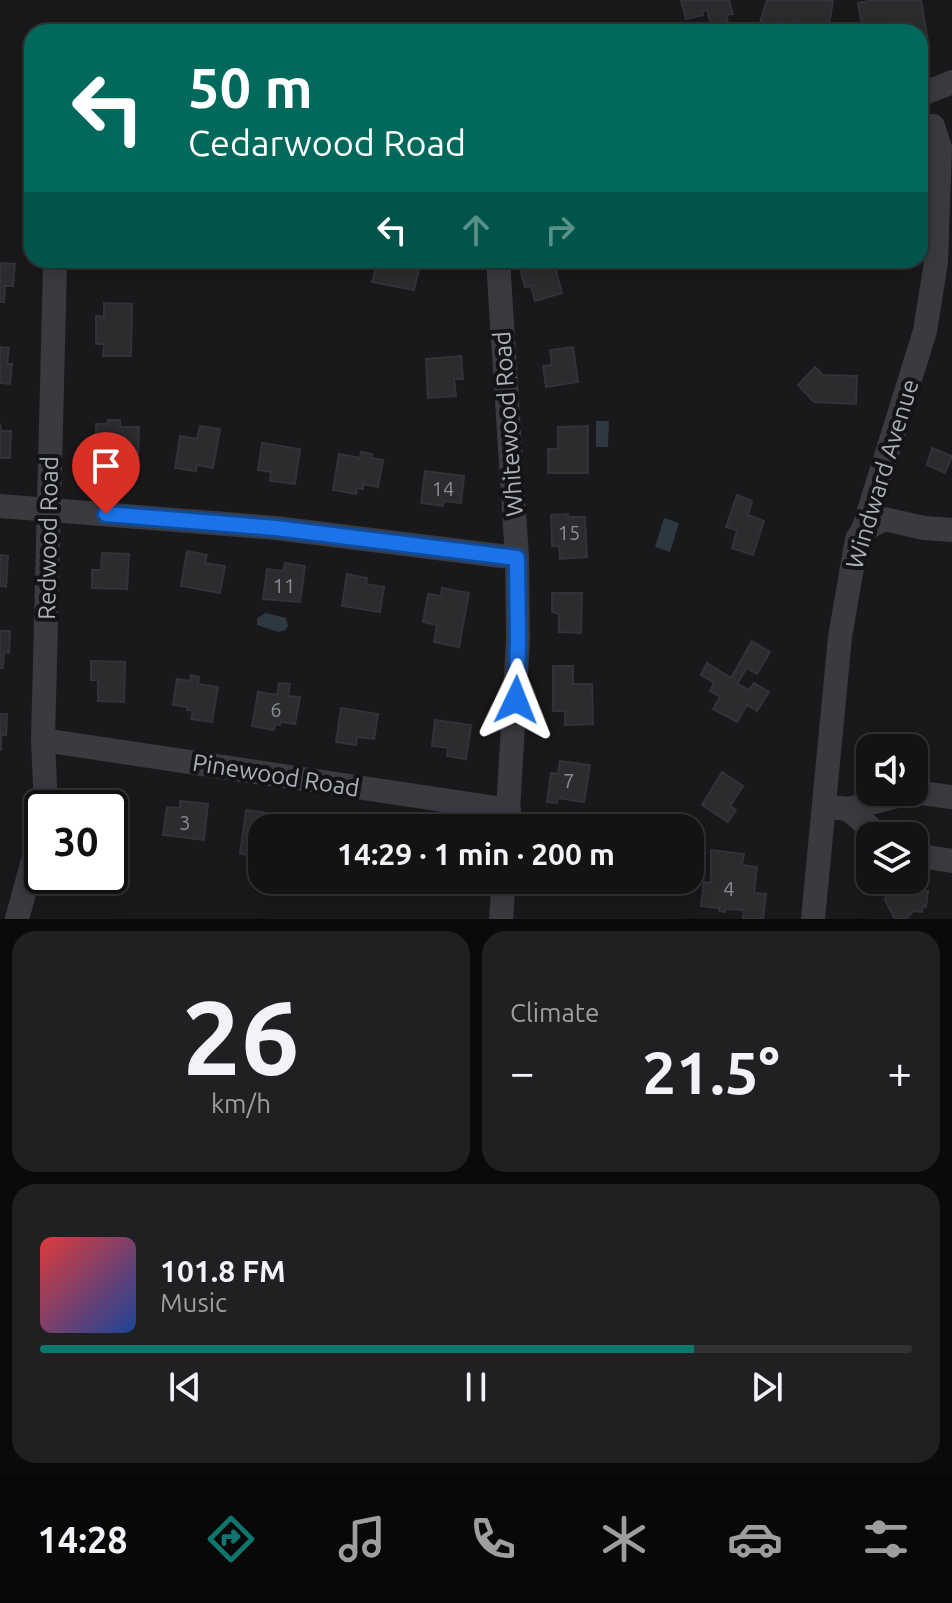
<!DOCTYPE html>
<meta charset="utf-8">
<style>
body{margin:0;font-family:Ubuntu,sans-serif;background:#202022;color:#f1f3f6;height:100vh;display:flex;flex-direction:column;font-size:30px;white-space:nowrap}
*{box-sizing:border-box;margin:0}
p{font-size:26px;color:#9d9ea0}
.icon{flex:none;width:44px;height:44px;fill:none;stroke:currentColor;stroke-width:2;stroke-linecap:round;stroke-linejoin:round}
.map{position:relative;height:919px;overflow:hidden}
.panel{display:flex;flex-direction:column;gap:12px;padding:12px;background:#0a0a0b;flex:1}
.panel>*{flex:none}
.banner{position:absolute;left:24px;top:24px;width:904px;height:244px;border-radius:24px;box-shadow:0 4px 20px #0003,0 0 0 2px #323234;background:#00695c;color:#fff;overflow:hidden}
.controls{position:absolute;left:856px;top:734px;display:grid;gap:16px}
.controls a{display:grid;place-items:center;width:72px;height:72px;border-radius:16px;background:#131314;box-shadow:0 4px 20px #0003,0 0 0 2px #323234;font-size:40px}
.speed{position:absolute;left:24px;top:790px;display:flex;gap:16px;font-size:40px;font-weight:700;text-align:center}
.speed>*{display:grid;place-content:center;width:104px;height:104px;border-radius:50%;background:#131314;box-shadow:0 4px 20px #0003,0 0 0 2px #323234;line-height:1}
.speed .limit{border:4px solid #111;border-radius:12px;background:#fff;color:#111}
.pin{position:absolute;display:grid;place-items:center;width:68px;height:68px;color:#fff;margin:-82px -34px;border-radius:50% 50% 50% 0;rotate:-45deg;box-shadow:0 0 8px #0007}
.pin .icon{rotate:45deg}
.me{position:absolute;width:88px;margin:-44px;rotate:2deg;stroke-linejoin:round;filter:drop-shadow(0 0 6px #0008)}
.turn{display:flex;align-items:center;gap:28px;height:168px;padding:0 32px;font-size:36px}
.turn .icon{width:104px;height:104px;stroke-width:2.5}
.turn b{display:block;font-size:56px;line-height:68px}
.lanes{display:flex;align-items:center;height:76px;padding:0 32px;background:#0003;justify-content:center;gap:40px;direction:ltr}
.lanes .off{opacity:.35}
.big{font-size:60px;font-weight:700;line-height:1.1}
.panel .widget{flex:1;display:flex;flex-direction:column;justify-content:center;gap:12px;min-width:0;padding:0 28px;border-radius:24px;background:#202022}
.panel .dial{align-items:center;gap:0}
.dial b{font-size:104px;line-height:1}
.song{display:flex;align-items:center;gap:24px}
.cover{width:96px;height:96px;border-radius:12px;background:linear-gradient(135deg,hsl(0 70% 55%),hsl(220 70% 35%))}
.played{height:8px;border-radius:4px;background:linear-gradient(90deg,#0f766e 75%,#323234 75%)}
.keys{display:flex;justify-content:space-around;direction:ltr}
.heat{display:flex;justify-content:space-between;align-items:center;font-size:44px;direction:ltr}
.panel .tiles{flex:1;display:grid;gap:12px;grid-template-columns:1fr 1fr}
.widget:last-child{grid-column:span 2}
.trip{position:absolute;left:248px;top:814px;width:456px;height:80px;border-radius:24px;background:#131314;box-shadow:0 4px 20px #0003,0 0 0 2px #323234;font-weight:700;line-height:80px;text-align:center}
.menu{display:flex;height:128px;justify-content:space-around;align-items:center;background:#080808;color:#9d9ea0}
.menu .icon{width:56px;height:56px}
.menu .current{color:#0f766e}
.menu b{font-size:36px;color:#f1f3f6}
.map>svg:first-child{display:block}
.water{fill:#2e3840}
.building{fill:#2c2c2f;stroke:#323337;stroke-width:2}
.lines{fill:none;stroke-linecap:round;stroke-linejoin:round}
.minor{stroke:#393b40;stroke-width:24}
.route-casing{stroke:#114b97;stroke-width:20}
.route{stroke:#1a73e8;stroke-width:14}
.labels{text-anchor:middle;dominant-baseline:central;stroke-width:8;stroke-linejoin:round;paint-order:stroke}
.number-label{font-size:20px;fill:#8a8e97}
.street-label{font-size:24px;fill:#abb0bb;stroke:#141416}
</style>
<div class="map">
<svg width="952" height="919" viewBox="0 0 952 919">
<rect width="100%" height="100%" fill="#19191b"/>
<g class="water">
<polygon points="596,421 609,421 608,447 596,447"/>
<polygon points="664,518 679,523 670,552 655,547"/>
<polygon points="266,613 286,618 288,626 285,630 278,632 257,625 257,618"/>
</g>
<g class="building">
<polygon points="681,0 729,0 733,14 726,15 731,32 713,32 707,10 702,11 703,15 686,19"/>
<polygon points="767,0 833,0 828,32 805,32 807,25 793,21 792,26 778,22 775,32 757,32"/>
<polygon points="874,0 921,0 929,47 920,49 920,32 902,32 901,25 895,26 896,31 889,32 863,32 858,3"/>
<polygon points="268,260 317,260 317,263"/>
<polygon points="378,260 421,260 414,290 372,282"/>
<polygon points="540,260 553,260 562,293 535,301 531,286 525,287 519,266"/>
<polygon points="0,263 15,264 13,286 5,286 4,302 0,302"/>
<polygon points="104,303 132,304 131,356 103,356 104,344 96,344 96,316 104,317"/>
<polygon points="0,347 9,348 7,364 12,364 10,384 0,383"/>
<polygon points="573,347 578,382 546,387 543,366 552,365 550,350"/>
<polygon points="461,356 463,379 454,379 456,396 428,398 426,359"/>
<polygon points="815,367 823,375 857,376 856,404 814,402 798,385"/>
<polygon points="108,420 120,420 120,427 139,427 138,462 113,462 113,456 109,457 109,453 96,453 96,424 107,424"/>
<polygon points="0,424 1,431 11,431 10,458 0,458"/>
<polygon points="200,426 220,429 213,468 197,465 196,471 175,468 180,436 197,439"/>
<polygon points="588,426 588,473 548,473 548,449 558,449 558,427"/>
<polygon points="262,443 300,449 295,484 270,481 271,472 258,470"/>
<polygon points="932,448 952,456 945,473 927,465"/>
<polygon points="361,452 372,454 371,458 383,460 378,487 363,484 363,489 357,488 356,494 333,490 339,454 360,458"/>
<polygon points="425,471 464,476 461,503 444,501 443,506 421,503"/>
<polygon points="737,495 752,501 748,515 764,521 753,555 732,548 737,530 726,527"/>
<polygon points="568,514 568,517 585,517 587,557 560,559 559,546 552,546 551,515"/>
<polygon points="187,551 207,555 205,563 225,566 220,593 181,586"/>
<polygon points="102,553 129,554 127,589 92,588 92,570 101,570"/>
<polygon points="0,555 8,556 6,587 0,586"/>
<polygon points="285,563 305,566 300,602 263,599 267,569 283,571"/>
<polygon points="347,574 367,578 366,584 384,587 380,612 342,606"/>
<polygon points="442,588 469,593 459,647 434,642 437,625 423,622 428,594 441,596"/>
<polygon points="552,593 582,593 581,633 559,632 559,614 552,612"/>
<polygon points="0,631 10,631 9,653 4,652 3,668 0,668"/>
<polygon points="752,641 770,652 757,674 747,668 737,684 749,690 754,683 769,692 757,711 747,705 737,722 713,709 720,697 710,691 714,683 701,675 707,663 731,678"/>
<polygon points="91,661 125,662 124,702 98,701 98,680 91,680"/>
<polygon points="553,666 573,666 573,684 592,684 593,724 565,725 565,711 553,711"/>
<polygon points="191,675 199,677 198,684 218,687 212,722 191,719 193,711 187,710 187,707 173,705 177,679 190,681"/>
<polygon points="279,683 290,684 288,696 300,697 295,724 281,722 280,725 275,724 274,730 252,726 258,692 277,695"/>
<polygon points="341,708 378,714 374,739 357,737 356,745 336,742"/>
<polygon points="0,714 7,714 6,735 1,735 1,751"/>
<polygon points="435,720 471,725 466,759 447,756 448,748 432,746"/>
<polygon points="560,761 590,765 584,802 558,798 557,803 547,802 551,773 558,774"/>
<polygon points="722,772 743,786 730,806 736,810 728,822 702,805"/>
<polygon points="94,790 127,795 121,834 110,832 110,808 92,808"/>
<polygon points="180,801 208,804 204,840 163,835 167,807 180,808"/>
<polygon points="246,810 269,813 268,822 285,824 284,828 262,828 262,857 240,854"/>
<polygon points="330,821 355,826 355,828 329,828"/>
<polygon points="711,850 744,854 742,865 757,867 754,893 766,894 763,919 743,919 744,910 725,909 725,912 719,911 719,908 701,906 704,882 711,883"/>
<polygon points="424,880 458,880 458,884"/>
<polygon points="541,880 581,880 581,886 571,885 571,888 540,884"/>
<polygon points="889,885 928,891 926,907 923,906 922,912 913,911 906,919 895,919 885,900"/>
</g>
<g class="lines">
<g class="minor">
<polyline points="920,95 952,82"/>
<polyline points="498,260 517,558 518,640 507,828"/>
<polyline points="0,506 276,528 517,558"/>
<polyline points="863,530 884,519 924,528 952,530"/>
<polyline points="43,740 509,810"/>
<polyline points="824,806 848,809 913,792 952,797"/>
<polyline points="46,808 43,740 55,267"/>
<polyline points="848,809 880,836"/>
<polyline points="914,855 952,861"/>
<polyline points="17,919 42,827"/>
<polyline points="501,919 504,880"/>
<polyline points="813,919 840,637 857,539 863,530 925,331 936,262 940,148 933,126"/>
</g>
</g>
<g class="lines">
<defs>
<polyline id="route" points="106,514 276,528 517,558 518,640 516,700"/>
</defs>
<use href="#route" class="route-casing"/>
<use href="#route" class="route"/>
</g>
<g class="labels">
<g class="number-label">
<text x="443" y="488">14</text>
<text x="569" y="532">15</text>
<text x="284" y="585">11</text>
<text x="276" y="709">6</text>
<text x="569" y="780">7</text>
<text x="185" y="822">3</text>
<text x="729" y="888">4</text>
</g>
<g class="street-label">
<text transform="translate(508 424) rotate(-94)">Whitewood Road</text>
<text transform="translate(882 474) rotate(-73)">Windward Avenue</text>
<text transform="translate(48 538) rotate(-89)">Redwood Road</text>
<text transform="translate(276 775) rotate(9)">Pinewood Road</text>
</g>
</g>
</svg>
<div class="controls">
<a><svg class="icon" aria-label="sound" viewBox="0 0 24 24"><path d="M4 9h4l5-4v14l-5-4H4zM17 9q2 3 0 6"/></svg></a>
<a><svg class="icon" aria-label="layers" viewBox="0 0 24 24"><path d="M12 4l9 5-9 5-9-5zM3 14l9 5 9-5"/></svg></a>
</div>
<div class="speed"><div class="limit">30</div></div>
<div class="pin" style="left:106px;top:514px;background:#d93025"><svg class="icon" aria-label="arrive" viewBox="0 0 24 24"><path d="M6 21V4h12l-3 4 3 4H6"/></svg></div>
<svg class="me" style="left:516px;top:700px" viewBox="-20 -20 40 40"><path d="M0-17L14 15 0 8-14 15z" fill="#1a73e8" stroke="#fff" stroke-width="4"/></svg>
<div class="trip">14:29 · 1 min · 200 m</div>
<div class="banner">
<div class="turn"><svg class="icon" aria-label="left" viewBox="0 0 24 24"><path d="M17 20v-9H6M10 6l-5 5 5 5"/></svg><div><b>50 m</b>Cedarwood Road</div></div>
<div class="lanes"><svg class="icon" aria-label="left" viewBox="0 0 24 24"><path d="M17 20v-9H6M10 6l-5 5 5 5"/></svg><svg class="icon off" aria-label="ahead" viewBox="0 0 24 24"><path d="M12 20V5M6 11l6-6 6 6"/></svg><svg class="icon off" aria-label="right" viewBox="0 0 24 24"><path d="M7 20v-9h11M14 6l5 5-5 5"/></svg></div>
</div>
</div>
<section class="panel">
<div class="tiles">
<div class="widget dial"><b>26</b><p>km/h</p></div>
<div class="widget"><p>Climate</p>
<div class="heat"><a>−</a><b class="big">21.5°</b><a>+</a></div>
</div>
<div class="widget">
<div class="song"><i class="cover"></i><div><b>101.8 FM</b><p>Music</p></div></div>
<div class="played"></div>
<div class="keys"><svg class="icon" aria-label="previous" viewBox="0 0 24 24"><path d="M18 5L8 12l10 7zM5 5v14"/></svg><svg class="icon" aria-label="pause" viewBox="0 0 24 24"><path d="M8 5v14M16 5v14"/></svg><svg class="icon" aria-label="next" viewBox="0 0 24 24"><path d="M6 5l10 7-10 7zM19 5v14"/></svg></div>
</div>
</div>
</section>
<nav class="menu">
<b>14:28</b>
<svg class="icon current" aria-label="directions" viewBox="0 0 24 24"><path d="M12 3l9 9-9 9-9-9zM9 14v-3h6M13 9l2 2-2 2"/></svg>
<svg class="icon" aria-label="music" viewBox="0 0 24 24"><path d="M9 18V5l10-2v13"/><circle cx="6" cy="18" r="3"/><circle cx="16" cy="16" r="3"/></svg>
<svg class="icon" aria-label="phone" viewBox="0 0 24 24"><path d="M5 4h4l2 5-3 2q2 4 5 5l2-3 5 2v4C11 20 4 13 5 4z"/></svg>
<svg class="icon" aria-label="climate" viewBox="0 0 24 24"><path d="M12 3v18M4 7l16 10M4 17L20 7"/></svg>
<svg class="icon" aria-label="car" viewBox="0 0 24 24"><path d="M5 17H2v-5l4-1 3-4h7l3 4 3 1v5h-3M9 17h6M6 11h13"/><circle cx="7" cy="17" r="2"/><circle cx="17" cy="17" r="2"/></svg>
<svg class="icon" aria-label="filters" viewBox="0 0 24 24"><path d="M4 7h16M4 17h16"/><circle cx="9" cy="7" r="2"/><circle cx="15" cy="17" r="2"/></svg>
</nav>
